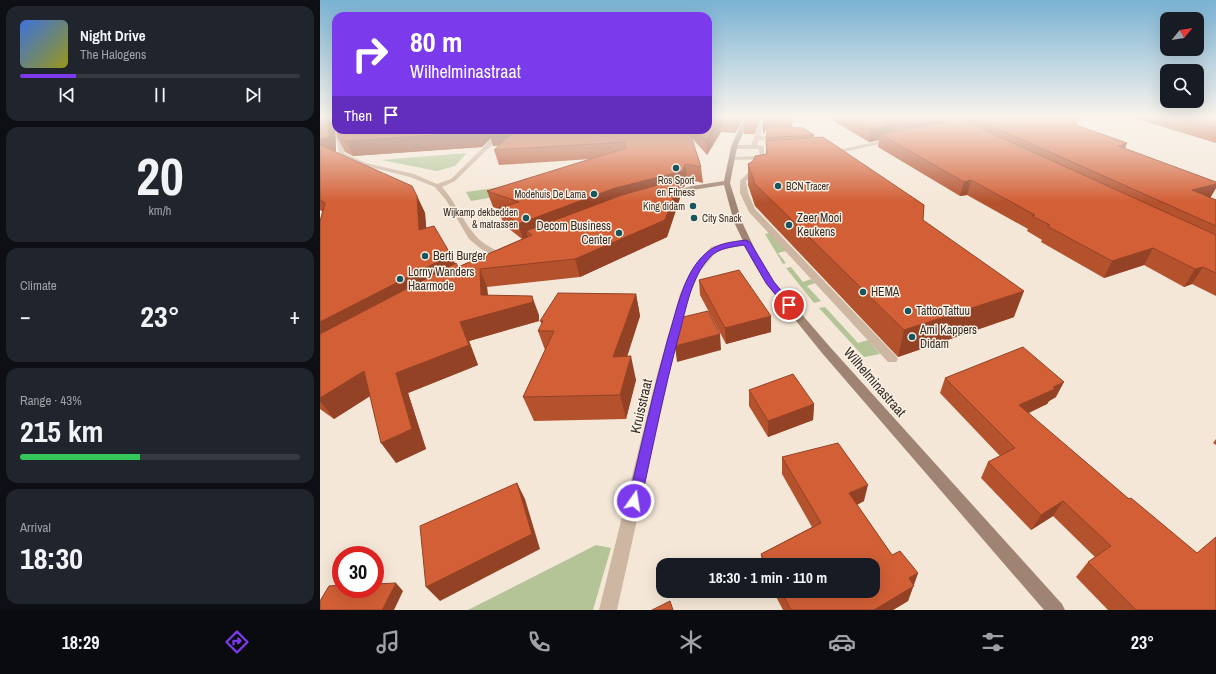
<!DOCTYPE html>
<meta charset="utf-8">
<style>
body{margin:0;font-family:"Archivo Narrow",sans-serif;background:#20242c;color:#f1f3f6;height:100vh;display:flex;flex-direction:column;font-size:15px;white-space:nowrap}
*{box-sizing:border-box;margin:0}
p{font-size:13px;color:#9ea1a6}
.icon{flex:none;width:22px;height:22px;fill:none;stroke:currentColor;stroke-width:2;stroke-linecap:round;stroke-linejoin:round}
.map{position:relative;flex:1;overflow:hidden}
.panel{display:flex;flex-direction:column;gap:6px;padding:6px;background:#0d0f14;width:320px}
.panel>*{flex:none}
.guide{position:absolute;left:12px;top:12px;width:380px;height:122px;border-radius:12px;box-shadow:0 4px 16px #0002;background:#7c3aed;color:#fff;overflow:hidden}
.needle{width:26px;rotate:60deg}
.tools{position:absolute;left:840px;top:12px;display:grid;gap:8px}
.tools a{display:grid;place-items:center;width:44px;height:44px;border-radius:8px;background:#171b24;box-shadow:0 4px 16px #0002;font-size:20px}
.speed{position:absolute;left:12px;top:546px;display:flex;gap:8px;font-size:20px;font-weight:700;text-align:center}
.speed>*{display:grid;place-content:center;width:52px;height:52px;border-radius:50%;background:#171b24;box-shadow:0 4px 16px #0002;line-height:1}
.speed .limit{border:6px solid #d22;background:#fff;color:#111}
.pin{position:absolute;display:grid;place-items:center;width:34px;height:34px;color:#fff;margin:-17px;border:2px solid #fff;border-radius:50%;box-shadow:0 1px 4px #0007}
.me{position:absolute;width:44px;margin:-22px;rotate:13deg;stroke-linejoin:round;filter:drop-shadow(0 0 3px #0008)}
.turn{display:flex;align-items:center;gap:14px;height:84px;padding:0 12px;font-size:18px}
.turn .icon{width:52px;height:52px;stroke-width:2.5}
.turn b{display:block;font-size:28px;line-height:34px}
.then{display:flex;align-items:center;height:38px;padding:0 12px;background:#0003;gap:8px;font-size:15px}
.big{font-size:30px;font-weight:700;line-height:1.1}
.panel .card{flex:1;display:flex;flex-direction:column;justify-content:center;gap:6px;min-width:0;padding:0 14px;border-radius:12px;background:#20242c}
.panel .dial{align-items:center;gap:0}
.dial b{font-size:52px;line-height:1}
.song{display:flex;align-items:center;gap:12px}
.cover{width:48px;height:48px;border-radius:6px;background:linear-gradient(135deg,hsl(220 70% 55%),hsl(60 70% 35%))}
.played{height:4px;border-radius:2px;background:linear-gradient(90deg,#7c3aed 20%,#363941 20%)}
.keys{display:flex;justify-content:space-around;direction:ltr}
.heat{display:flex;justify-content:space-between;align-items:center;font-size:22px;direction:ltr}
.charge{height:6px;border-radius:3px;background:linear-gradient(90deg,#34c759 43%,#363941 0)}
.trip{position:absolute;left:336px;top:558px;width:224px;height:40px;border-radius:12px;background:#171b24;box-shadow:0 4px 16px #0002;font-weight:700;line-height:40px;text-align:center}
.dock{display:flex;height:64px;justify-content:space-around;align-items:center;background:#090b0e;color:#9ea1a6}
.dock .icon{width:28px;height:28px}
.dock .current{color:#7c3aed}
.dock b{font-size:18px;color:#f1f3f6}
main{display:flex;flex:1;min-height:0}
.map>svg:first-child{display:block}
.green{fill:#b4c496}
.lines{fill:none;stroke-linecap:round;stroke-linejoin:round}
.street{fill:#cdb6a2;fill-rule:evenodd}
.secondary{fill:#a08473;fill-rule:evenodd}
.wall{fill:#b5522e}
.shaded-wall{fill:#934226}
.building{fill:#d25f36;stroke:#934226}
.route{fill:#7c3aed;stroke:#51269a}
.poi-dot{fill:#17565c;stroke:#fbf1e4;stroke-width:1.5}
.labels{text-anchor:middle;dominant-baseline:central;stroke-width:3;stroke-linejoin:round;paint-order:stroke}
.far-poi-label{font-size:10px;fill:#362b25;stroke:#fbf1e4;text-anchor:end}
.poi-label{font-size:12px;fill:#362b25;stroke:#fbf1e4;text-anchor:start}
.near-street-label{font-size:14px;fill:#362b25;stroke:#fbf1e4}
</style>
<main>
<section class="panel">
<div class="card">
<div class="song"><i class="cover"></i><div><b>Night Drive</b><p>The Halogens</p></div></div>
<div class="played"></div>
<div class="keys"><svg class="icon" aria-label="previous" viewBox="0 0 24 24"><path d="M18 5L8 12l10 7zM5 5v14"/></svg><svg class="icon" aria-label="pause" viewBox="0 0 24 24"><path d="M8 5v14M16 5v14"/></svg><svg class="icon" aria-label="next" viewBox="0 0 24 24"><path d="M6 5l10 7-10 7zM19 5v14"/></svg></div>
</div>
<div class="card dial"><b>20</b><p>km/h</p></div>
<div class="card"><p>Climate</p>
<div class="heat"><a>−</a><b class="big">23°</b><a>+</a></div>
</div>
<div class="card"><p>Range · 43%</p><b class="big">215 km</b><div class="charge"></div></div>
<div class="card"><p>Arrival</p><b class="big">18:30</b></div>
</section>
<div class="map">
<svg width="896" height="610" viewBox="0 0 896 610">
<rect width="100%" height="100%" fill="#f4e7d7"/>
<g class="green">
<polygon points="147,153 135,166 117,171 61,160"/>
<polygon points="252,177 239,186 151,201 146,192"/>
<polygon points="449,233 466,251 458,253 466,263 463,264 445,234"/>
<polygon points="471,267 483,282 491,279 495,283 487,286 501,301 494,303 466,268"/>
<polygon points="505,307 538,343 548,340 560,354 544,357 499,308"/>
<polygon points="276,545 291,548 273,610 148,610"/>
</g>
<g class="lines">
<g class="street">
<polygon points="441,117 447,117 440,136 459,137 462,139 459,141 439,140 437,145 444,146 444,156 450,157 450,159 410,160 409,159 412,157 440,156 439,149 414,149 411,147 414,145 431,145"/>
<path d="M 16,129 L 21,130 L 24,153 L 46,163 L 94,174 L 117,184 L 131,179 L 181,130 L 187,130 L 135,181 L 122,187 C 135,201 142,220 155,235 C 162,244 174,249 183,254 L 184,256 L 183,258 L 177,258 L 161,249 L 149,239 L 126,200 L 115,187 L 90,177 L 42,165 L 19,155 Z"/>
<polygon points="572,138 574,139 574,141 509,155 506,153"/>
<polygon points="440,171 443,173 442,174 432,176 426,181 428,193 435,209 576,356 578,359 576,362 568,362 429,212 420,193 420,181 428,173"/>
<polygon points="426,239 429,240 429,244 397,251 380,271 370,294 350,371 297,610 279,610 338,371 360,294 371,271 391,247"/>
</g>
<polygon class="secondary" points="424,117 430,117 417,147 410,183 422,222 439,258 454,282 510,347 742,604 745,610 724,610 502,353 447,285 431,258 414,222 404,185 372,190 349,196 345,194 372,186 404,181 411,147"/>
</g>
<g class="wall">
<polygon points="0,117 16,117 16,128 15,128 16,152 15,152 97,196 105,213 106,228 131,255 135,264 138,267 202,239 184,225 178,209 173,207 167,191 271,159 179,165 174,150 180,145 173,146 171,138 162,147 33,156 25,152 18,138 17,130 388,130 388,117 424,117 415,133 401,132 387,155 372,138 381,167 383,183 367,179 364,187 361,188 361,195 347,237 260,277 167,287 168,295 219,315 219,321 149,341 158,365 88,393 106,449 76,463 50,396 14,419 0,409 0,221 3,212 0,210"/>
<polygon points="441,117 434,134 424,134 424,120"/>
<polygon points="445,117 473,121 472,127 494,135 494,138 603,220 694,317 578,357 435,206 428,185 428,164 446,155 446,138 448,128 443,134 443,121"/>
<polygon points="512,117 759,117 756,125 807,143 805,148 896,182 896,188 890,198 896,200 896,296 872,284 864,287 824,265 784,278 721,242 722,240 707,231 708,229 647,195 640,196 558,147 559,140 549,142 512,120"/>
<polygon points="810,117 896,117 896,143"/>
<polygon points="379,280 451,332 406,344 380,295"/>
<polygon points="316,294 320,316 307,357 316,380 306,419 214,421 203,397 225,350 218,331 222,324 220,321"/>
<polygon points="625,378 736,397 729,401 727,404 709,413 896,610 788,610 756,577 768,562 775,557 733,516 711,530 661,478 668,462 680,456 620,393"/>
<polygon points="429,390 494,404 493,420 448,437 429,406"/>
<polygon points="896,439 896,445 893,443"/>
<polygon points="462,457 544,501 537,505 572,555 598,573 588,601 573,610 463,610 453,591 553,591 553,565 442,565 441,554 492,527 462,474"/>
</g>
<g class="shaded-wall">
<polygon points="8,117 9,117 15,128 16,152 0,154 0,139"/>
<polygon points="416,117 424,117 415,133 415,120"/>
<polygon points="435,117 441,117 434,134 434,120"/>
<polygon points="446,117 455,117 451,120 451,123 443,134 443,121"/>
<polygon points="615,117 651,117 650,122 636,124 583,135 585,123"/>
<polygon points="401,119 401,132 387,155 386,140"/>
<polygon points="573,125 571,137 560,134 559,140 549,142 551,129"/>
<polygon points="160,130 197,130 201,144 173,146 171,138 162,147 33,156 26,141"/>
<polygon points="807,143 801,156 798,146"/>
<polygon points="365,164 367,179 364,187 361,188 361,195 347,237 260,277 255,259 212,235 206,231 209,240 204,242 198,224 295,188"/>
<polygon points="651,180 647,195 640,196 644,182"/>
<polygon points="896,184 896,188 890,198 872,190"/>
<polygon points="97,196 105,213 108,248 99,230"/>
<polygon points="833,248 824,265 784,278 792,261"/>
<polygon points="131,255 139,273 0,349 0,322"/>
<polygon points="883,267 872,284 864,287 875,269"/>
<polygon points="160,269 167,287 169,314 212,296 219,315 219,321 149,341 158,365 88,393 106,449 76,463 61,443 76,373 140,322 161,295"/>
<polygon points="704,291 694,317 578,357 584,330"/>
<polygon points="316,294 320,316 299,381 293,357"/>
<polygon points="451,316 451,332 406,344 405,328"/>
<polygon points="400,334 401,350 357,362 355,346"/>
<polygon points="311,356 316,380 306,419 300,395"/>
<polygon points="44,371 58,391 14,419 0,401 0,398"/>
<polygon points="744,382 736,397 729,401 727,404 692,420 699,405 733,387"/>
<polygon points="494,404 493,420 448,437 448,421"/>
<polygon points="197,483 205,499 220,549 120,601 106,587"/>
<polygon points="548,485 544,501 526,510 529,493"/>
<polygon points="743,501 733,516 711,530 721,515"/>
<polygon points="598,573 588,601 573,610 554,610 589,578"/>
<polygon points="76,583 83,591 74,610 62,610"/>
</g>
<g class="building">
<polygon points="0,117 8,117 9,137 0,139"/>
<polygon points="388,117 416,117 415,120 401,119 386,140 376,130 388,130"/>
<polygon points="426,117 435,117 434,120 424,120"/>
<polygon points="452,117 467,117 473,121 451,120"/>
<polygon points="529,117 556,117 573,125 551,129"/>
<polygon points="571,117 615,117 585,123"/>
<polygon points="651,117 759,117 756,125 807,143 798,146 896,182 896,184 872,190 896,200 896,226"/>
<polygon points="856,117 896,117 896,128"/>
<polygon points="640,119 896,235 896,273 883,267 875,269 833,248 792,261 727,226 730,225 712,216 715,215 651,180 644,182 560,134"/>
<polygon points="448,126 483,128 494,135 446,138"/>
<polygon points="17,130 160,130 157,132 26,141 18,138"/>
<polygon points="170,130 194,130 168,132"/>
<polygon points="196,130 369,130 381,167 365,164 363,171 295,188 198,224 178,208 199,202 167,191 306,148 305,142 174,150"/>
<polygon points="503,137 604,205 603,220 704,291 584,330 435,184 428,164 433,161 435,156 447,154 446,141"/>
<polygon points="0,145 92,186 97,196 99,230 114,226 131,255 0,322 0,221 5,203 0,200"/>
<polygon points="360,179 345,220 255,259 160,269 161,295 212,296 213,302 140,322 149,345 76,373 92,429 61,443 44,371 0,398 0,334 136,263 138,267 212,235 206,231 302,195"/>
<polygon points="419,270 451,316 405,328 379,280"/>
<polygon points="238,293 316,294 293,357 311,356 300,395 203,397 234,331 218,331 223,321 220,321"/>
<polygon points="388,311 400,334 355,346 359,318"/>
<polygon points="703,347 744,382 733,387 735,389 699,405 809,499 811,498 877,553 896,537 896,610 816,610 768,562 791,546 743,501 721,515 668,462 695,448 625,378"/>
<polygon points="473,374 494,404 448,421 429,390"/>
<polygon points="518,443 548,485 529,493 572,555 580,551 598,573 589,578 594,586 554,610 471,610 461,591 553,591 553,565 447,565 441,554 501,523 462,457"/>
<polygon points="197,483 212,534 106,587 100,526"/>
<polygon points="76,583 62,610 0,610 0,601 9,586 21,585 21,589 55,589 55,584"/>
<polygon points="350,601 353,610 332,610"/>
</g>
<linearGradient id="sky" x2="0" y2="1"><stop stop-color="#79b2d3"/><stop offset="0.58" stop-color="#faf4ed"/><stop offset="1" stop-color="#faf4ed" stop-opacity="0"/></linearGradient>
<rect width="896" height="202" fill="url(#sky)"/>
<path class="route" d="M 426,240 L 430,242 L 454,282 L 473,305 L 469,308 L 466,307 L 446,283 L 424,245 C 411,247 399,248 390,257 C 371,277 366,309 359,335 C 344,390 333,446 321,501 L 319,506 L 314,508 L 310,506 L 308,501 C 321,447 333,392 348,338 C 357,310 363,273 386,253 C 397,243 412,242 426,240 Z"/>
<g class="poi-dot">
<circle cx="356" cy="168" r="4"/>
<circle cx="458" cy="186" r="4"/>
<circle cx="274" cy="194" r="4"/>
<circle cx="373" cy="206" r="4"/>
<circle cx="206" cy="218" r="4"/>
<circle cx="374" cy="218" r="4"/>
<circle cx="469" cy="225" r="4"/>
<circle cx="299" cy="233" r="4"/>
<circle cx="105" cy="256" r="4"/>
<circle cx="80" cy="279" r="4"/>
<circle cx="543" cy="292" r="4"/>
<circle cx="588" cy="311" r="4"/>
<circle cx="592" cy="337" r="4"/>
</g>
<g class="labels">
<g class="far-poi-label">
<text x="356" y="180" text-anchor="middle">Ros Sport<tspan x="356" dy="12">en Fitness</tspan></text>
<text x="466" y="186" text-anchor="start">BCN Tracer</text>
<text x="266" y="194">Modehuis De Lama</text>
<text x="365" y="206">King didam</text>
<text x="198" y="212">Wijkamp dekbedden<tspan x="198" dy="12">&amp; matrassen</tspan></text>
<text x="382" y="218" text-anchor="start">City Snack</text>
</g>
<g class="poi-label">
<text x="477" y="218">Zeer Mooi<tspan x="477" dy="14">Keukens</tspan></text>
<text x="291" y="226" text-anchor="end">Decom Business<tspan x="291" dy="14">Center</tspan></text>
<text x="113" y="256">Berti Burger</text>
<text x="88" y="272">Lorny Wanders<tspan x="88" dy="14">Haarmode</tspan></text>
<text x="551" y="292">HEMA</text>
<text x="596" y="311">TattooTattuu</text>
<text x="600" y="330">Ami Kappers<tspan x="600" dy="14">Didam</tspan></text>
</g>
<g class="near-street-label">
<text transform="translate(555 382) rotate(49)">Wilhelminastraat</text>
<text transform="translate(321 406) rotate(-77)">Kruisstraat</text>
</g>
</g>
</svg>
<div class="tools">
<a><svg class="needle" viewBox="-14 -14 28 28"><path d="M0-13l5 13h-10z" fill="#e53935"/><path d="M0 13l5-13h-10z" fill="#9ea1a6"/></svg></a>
<a><svg class="icon" aria-label="search" viewBox="0 0 24 24"><circle cx="10" cy="10" r="6"/><path d="M15 15l6 6"/></svg></a>
</div>
<div class="speed"><div class="limit">30</div></div>
<div class="pin" style="left:469px;top:305px;background:#d93025"><svg class="icon" aria-label="arrive" viewBox="0 0 24 24"><path d="M6 21V4h12l-3 4 3 4H6"/></svg></div>
<svg class="me" style="left:314px;top:501px" viewBox="-20 -20 40 40"><circle r="17" fill="#7c3aed" stroke="#fff" stroke-width="3"/><path d="M0-11L8 9 0 5-8 9z" fill="#fff"/></svg>
<div class="trip">18:30 · 1 min · 110 m</div>
<div class="guide">
<div class="turn"><svg class="icon" aria-label="right" viewBox="0 0 24 24"><path d="M7 20v-9h11M14 6l5 5-5 5"/></svg><div><b>80 m</b>Wilhelminastraat</div></div>
<div class="then">Then<svg class="icon" aria-label="arrive" viewBox="0 0 24 24"><path d="M6 21V4h12l-3 4 3 4H6"/></svg></div>
</div>
</div>
</main>
<nav class="dock">
<b>18:29</b>
<svg class="icon current" aria-label="directions" viewBox="0 0 24 24"><path d="M12 3l9 9-9 9-9-9zM9 14v-3h6M13 9l2 2-2 2"/></svg>
<svg class="icon" aria-label="music" viewBox="0 0 24 24"><path d="M9 18V5l10-2v13"/><circle cx="6" cy="18" r="3"/><circle cx="16" cy="16" r="3"/></svg>
<svg class="icon" aria-label="phone" viewBox="0 0 24 24"><path d="M5 4h4l2 5-3 2q2 4 5 5l2-3 5 2v4C11 20 4 13 5 4z"/></svg>
<svg class="icon" aria-label="climate" viewBox="0 0 24 24"><path d="M12 3v18M4 7l16 10M4 17L20 7"/></svg>
<svg class="icon" aria-label="car" viewBox="0 0 24 24"><path d="M5 17H2v-5l4-1 3-4h7l3 4 3 1v5h-3M9 17h6M6 11h13"/><circle cx="7" cy="17" r="2"/><circle cx="17" cy="17" r="2"/></svg>
<svg class="icon" aria-label="filters" viewBox="0 0 24 24"><path d="M4 7h16M4 17h16"/><circle cx="9" cy="7" r="2"/><circle cx="15" cy="17" r="2"/></svg>
<b>23°</b>
</nav>
